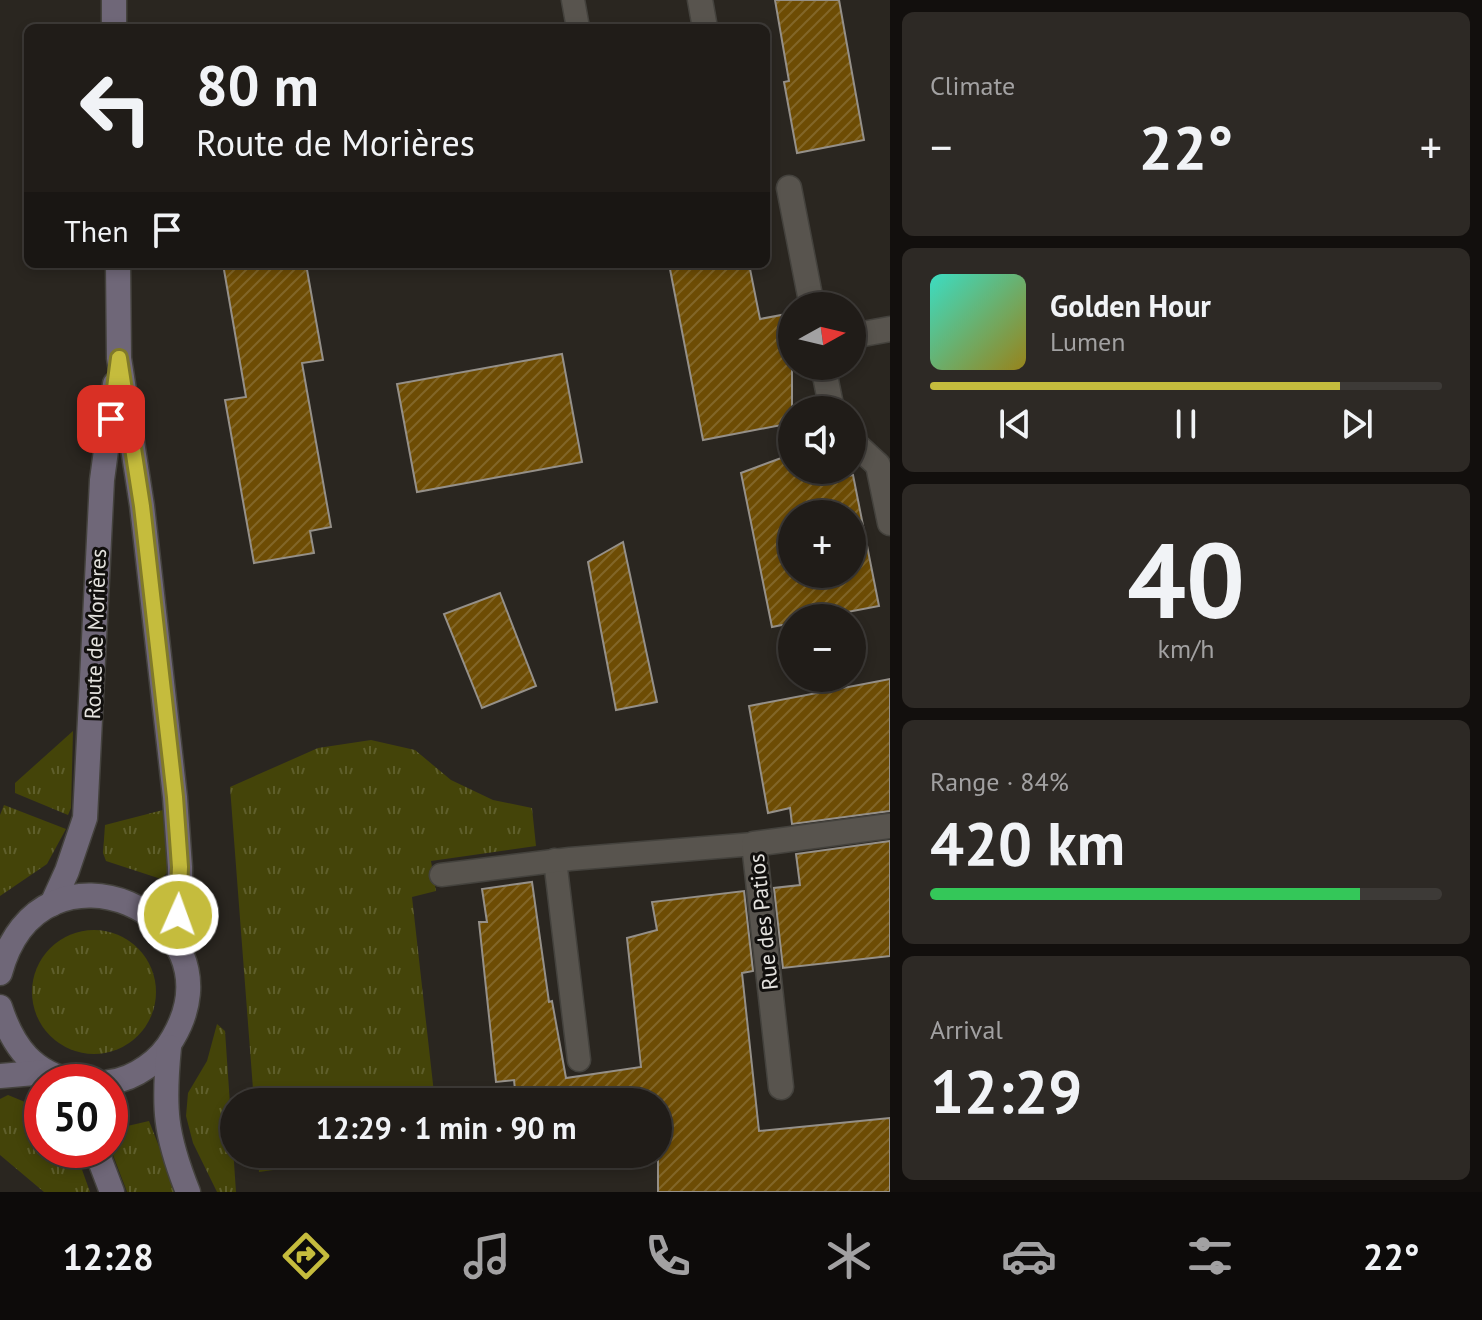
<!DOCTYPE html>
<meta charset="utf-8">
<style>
body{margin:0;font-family:"PT Sans",sans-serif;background:#2d2925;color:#f1f3f6;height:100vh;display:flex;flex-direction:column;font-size:30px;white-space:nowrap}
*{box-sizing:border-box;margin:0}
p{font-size:26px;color:#a2a1a2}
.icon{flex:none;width:44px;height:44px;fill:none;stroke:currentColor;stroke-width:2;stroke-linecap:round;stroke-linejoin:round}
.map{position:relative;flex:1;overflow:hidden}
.side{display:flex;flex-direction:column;gap:12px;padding:12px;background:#120f0d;width:592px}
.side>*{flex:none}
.hud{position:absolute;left:24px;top:24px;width:746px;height:244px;border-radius:12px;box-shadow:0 4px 12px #0003,0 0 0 2px #3d3a37;background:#201c18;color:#f1f3f6;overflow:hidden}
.needle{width:52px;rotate:82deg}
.controls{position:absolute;left:778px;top:292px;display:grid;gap:16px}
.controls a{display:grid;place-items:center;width:88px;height:88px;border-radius:50%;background:#201c18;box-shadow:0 4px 12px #0003,0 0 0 2px #3d3a37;font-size:40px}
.speed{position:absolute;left:24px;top:1064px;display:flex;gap:16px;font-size:40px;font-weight:700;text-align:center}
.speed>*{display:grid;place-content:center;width:104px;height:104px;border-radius:50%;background:#201c18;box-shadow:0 4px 12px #0003,0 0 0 2px #3d3a37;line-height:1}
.speed .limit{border:12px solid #d22;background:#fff;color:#111}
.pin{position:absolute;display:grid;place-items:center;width:68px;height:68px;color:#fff;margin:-34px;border-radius:16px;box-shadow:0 4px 12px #0006}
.me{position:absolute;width:88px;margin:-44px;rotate:2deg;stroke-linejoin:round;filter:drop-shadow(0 0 6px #0008)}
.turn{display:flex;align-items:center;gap:28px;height:168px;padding:0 40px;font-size:36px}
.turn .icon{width:104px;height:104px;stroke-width:2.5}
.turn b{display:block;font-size:56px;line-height:68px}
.then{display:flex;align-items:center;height:76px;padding:0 40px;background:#0003;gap:16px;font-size:30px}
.big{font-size:60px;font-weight:800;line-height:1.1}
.side .tile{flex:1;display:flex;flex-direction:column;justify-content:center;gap:12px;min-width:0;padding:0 28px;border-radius:12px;background:#2d2925}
.side .dial{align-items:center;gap:0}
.dial b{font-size:104px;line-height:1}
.song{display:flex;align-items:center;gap:24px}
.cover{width:96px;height:96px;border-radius:12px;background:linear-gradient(135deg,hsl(170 70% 55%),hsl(50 70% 35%))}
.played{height:8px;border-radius:4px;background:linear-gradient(90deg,#c5bc3d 80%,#3d3a37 80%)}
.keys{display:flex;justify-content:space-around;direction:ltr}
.heat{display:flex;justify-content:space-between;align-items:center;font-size:44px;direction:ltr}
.charge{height:12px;border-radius:6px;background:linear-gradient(90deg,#34c759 84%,#3d3a37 0)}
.trip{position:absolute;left:220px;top:1088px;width:452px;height:80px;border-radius:40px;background:#201c18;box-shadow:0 4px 12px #0003,0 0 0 2px #3d3a37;font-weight:800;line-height:80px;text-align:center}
.dock{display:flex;height:128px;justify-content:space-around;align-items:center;background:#0d0b0a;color:#a2a1a2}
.dock .icon{width:56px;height:56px}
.dock .on{color:#c5bc3d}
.dock b{font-size:36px;color:#f1f3f6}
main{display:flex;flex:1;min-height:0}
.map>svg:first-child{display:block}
.grass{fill:url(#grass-tufts)}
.building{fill:url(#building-hatch);stroke:#959089;stroke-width:2;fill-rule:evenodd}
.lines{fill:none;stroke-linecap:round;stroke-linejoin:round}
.lane-casing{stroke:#44423d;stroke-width:25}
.street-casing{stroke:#44423d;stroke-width:27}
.secondary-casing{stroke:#44423d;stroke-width:27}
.lane{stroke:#58544e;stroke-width:22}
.street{stroke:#58544e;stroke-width:24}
.secondary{stroke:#6f6778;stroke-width:24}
.route-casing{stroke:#807a28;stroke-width:20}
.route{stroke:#c5bc3d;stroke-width:14}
.labels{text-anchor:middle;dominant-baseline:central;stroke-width:6;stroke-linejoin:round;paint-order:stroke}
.street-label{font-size:22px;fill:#e4e2de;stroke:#110f0d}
</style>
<main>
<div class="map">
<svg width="890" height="1192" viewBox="0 0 890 1192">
<defs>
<pattern id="grass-tufts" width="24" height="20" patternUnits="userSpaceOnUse" patternTransform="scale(2)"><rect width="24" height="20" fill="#444409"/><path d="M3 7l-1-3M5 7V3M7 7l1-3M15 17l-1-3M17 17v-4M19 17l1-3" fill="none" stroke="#5f5f2c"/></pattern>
<pattern id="building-hatch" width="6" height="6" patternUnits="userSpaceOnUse" patternTransform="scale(2)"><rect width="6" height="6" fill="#6d4c04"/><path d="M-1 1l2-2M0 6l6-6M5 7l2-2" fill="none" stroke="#826628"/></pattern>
</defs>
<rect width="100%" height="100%" fill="#2a2620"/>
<g class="grass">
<polygon points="73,731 71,808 68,815 15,793 15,783"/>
<polygon points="371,740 415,750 451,780 493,800 532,808 536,846 431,861 436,891 412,897 435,1102 254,1102 230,787 318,748"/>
<polygon points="4,805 66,829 47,864 0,896 0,815"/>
<polygon points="163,810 168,872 161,879 106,861 103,853 105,825"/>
<circle cx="94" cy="992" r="62"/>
<polygon points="217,1024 225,1031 236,1192 217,1192 193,1143 186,1116 188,1093 207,1061"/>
<polygon points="8,1095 42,1109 42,1150 75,1150 90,1192 44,1192 0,1155 0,1099"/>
<polygon points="149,1121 177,1192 127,1192 110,1147 110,1130"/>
<polygon points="258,1154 386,1154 259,1172"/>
</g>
<g class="building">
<polygon points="775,0 839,0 864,140 797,153 784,82 789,81"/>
<polygon points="223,264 306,264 323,360 302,363 331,527 310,531 314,553 254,563 225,400 246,397"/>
<polygon points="669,264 749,264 760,319 792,313 792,423 703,440"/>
<polygon points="562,354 582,462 417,492 397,384"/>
<path d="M 792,454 L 792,470 L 821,470 L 824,481 L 853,475 L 879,606 L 816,618 L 792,618 L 792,623 L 772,627 L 741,473 ZM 792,514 L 852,514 L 852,574 L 792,574 Z"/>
<polygon points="623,542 657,702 616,710 588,562"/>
<polygon points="500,593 536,686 482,708 444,614"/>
<polygon points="890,679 890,811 792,824 790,808 768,813 749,706"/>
<polygon points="890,841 890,956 783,968 774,888 800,885 796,854"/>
<polygon points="532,882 549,1002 552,1001 566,1078 641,1067 627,938 657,930 652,902 744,891 753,971 742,973 759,1131 890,1118 890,1192 658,1192 658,1102 559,1102 558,1094 516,1099 514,1080 496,1082 479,922 487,922 482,889"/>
</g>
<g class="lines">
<defs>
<g id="lane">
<polyline points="573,0 578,28"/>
<polyline points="555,860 579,1060"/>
<polyline points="441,875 570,859 754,844"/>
</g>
<g id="street">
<polyline points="700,0 705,28"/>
<polyline points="789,188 812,306"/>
<polyline points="852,336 890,329"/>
<polyline points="823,366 832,410"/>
<polyline points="852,441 878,465 890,523"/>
<polyline points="781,1087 754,844 890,826"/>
</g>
<g id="secondary">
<polyline points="114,0 114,28"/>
<polyline points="118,264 119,358 142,506 175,797 180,867 180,951"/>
<polyline points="52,904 67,871 85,818 102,480 115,384"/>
<path d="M 0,973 C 40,823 245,916 173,1038 C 161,1060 135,1079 110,1082"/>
<path d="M 0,1007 C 13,1047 33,1074 77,1082"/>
<path d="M 169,1047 C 163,1108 165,1134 188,1192"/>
<polyline points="0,1076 46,1072"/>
<polyline points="96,1150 112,1192"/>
</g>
</defs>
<use href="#lane" class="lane-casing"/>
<use href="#street" class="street-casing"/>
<use href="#secondary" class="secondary-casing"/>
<use href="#lane" class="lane"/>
<use href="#street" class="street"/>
<use href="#secondary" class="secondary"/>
</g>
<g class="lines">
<defs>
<polyline id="route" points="111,419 119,358 142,506 175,797 180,867 178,915"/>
</defs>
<use href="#route" class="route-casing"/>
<use href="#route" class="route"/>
</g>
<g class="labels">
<g class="street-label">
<text transform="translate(95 634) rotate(-88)">Route de Morières</text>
<text transform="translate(763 922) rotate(-96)">Rue des Patios</text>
</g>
</g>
</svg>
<div class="controls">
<a><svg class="needle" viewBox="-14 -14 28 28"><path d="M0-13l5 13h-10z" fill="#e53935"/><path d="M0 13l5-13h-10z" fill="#a2a1a2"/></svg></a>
<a><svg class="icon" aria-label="sound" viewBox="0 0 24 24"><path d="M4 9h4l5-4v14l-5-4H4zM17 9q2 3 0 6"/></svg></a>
<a>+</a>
<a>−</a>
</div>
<div class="speed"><div class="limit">50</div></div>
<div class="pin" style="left:111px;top:419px;background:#d93025"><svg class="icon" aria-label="arrive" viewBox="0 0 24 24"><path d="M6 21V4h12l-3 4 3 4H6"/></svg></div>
<svg class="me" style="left:178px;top:915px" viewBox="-20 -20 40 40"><circle r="17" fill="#c5bc3d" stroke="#fff" stroke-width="3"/><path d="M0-11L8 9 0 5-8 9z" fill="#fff"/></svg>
<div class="trip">12:29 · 1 min · 90 m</div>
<div class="hud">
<div class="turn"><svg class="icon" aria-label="left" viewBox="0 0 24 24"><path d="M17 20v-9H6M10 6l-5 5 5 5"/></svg><div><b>80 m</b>Route de Morières</div></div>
<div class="then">Then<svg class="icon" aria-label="arrive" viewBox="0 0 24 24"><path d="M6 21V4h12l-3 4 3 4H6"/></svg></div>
</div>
</div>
<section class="side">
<div class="tile"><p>Climate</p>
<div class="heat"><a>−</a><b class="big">22°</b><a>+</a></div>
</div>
<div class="tile">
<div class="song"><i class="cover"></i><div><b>Golden Hour</b><p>Lumen</p></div></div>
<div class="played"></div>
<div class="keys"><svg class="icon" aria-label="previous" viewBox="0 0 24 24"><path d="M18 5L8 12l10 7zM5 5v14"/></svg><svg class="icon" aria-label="pause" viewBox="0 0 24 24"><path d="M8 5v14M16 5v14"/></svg><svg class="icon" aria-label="next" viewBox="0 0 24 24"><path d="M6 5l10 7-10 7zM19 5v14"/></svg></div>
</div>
<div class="tile dial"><b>40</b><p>km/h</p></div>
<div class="tile"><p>Range · 84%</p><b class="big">420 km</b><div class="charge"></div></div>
<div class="tile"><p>Arrival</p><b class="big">12:29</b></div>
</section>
</main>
<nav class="dock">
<b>12:28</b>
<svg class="icon on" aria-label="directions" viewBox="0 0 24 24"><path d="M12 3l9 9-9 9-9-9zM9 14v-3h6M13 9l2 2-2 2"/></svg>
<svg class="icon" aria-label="music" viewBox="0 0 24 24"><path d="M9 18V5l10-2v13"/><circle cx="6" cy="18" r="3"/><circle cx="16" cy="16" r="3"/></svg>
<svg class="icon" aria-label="phone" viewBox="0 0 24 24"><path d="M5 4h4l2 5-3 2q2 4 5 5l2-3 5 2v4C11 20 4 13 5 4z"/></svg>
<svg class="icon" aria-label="climate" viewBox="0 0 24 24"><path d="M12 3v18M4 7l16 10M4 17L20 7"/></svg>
<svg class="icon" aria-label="car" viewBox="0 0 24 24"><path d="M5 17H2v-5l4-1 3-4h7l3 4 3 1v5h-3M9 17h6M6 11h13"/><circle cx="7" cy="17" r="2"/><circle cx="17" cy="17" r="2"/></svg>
<svg class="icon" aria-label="filters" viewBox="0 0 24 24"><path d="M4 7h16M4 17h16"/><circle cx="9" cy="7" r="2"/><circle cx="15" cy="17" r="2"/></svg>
<b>22°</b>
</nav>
